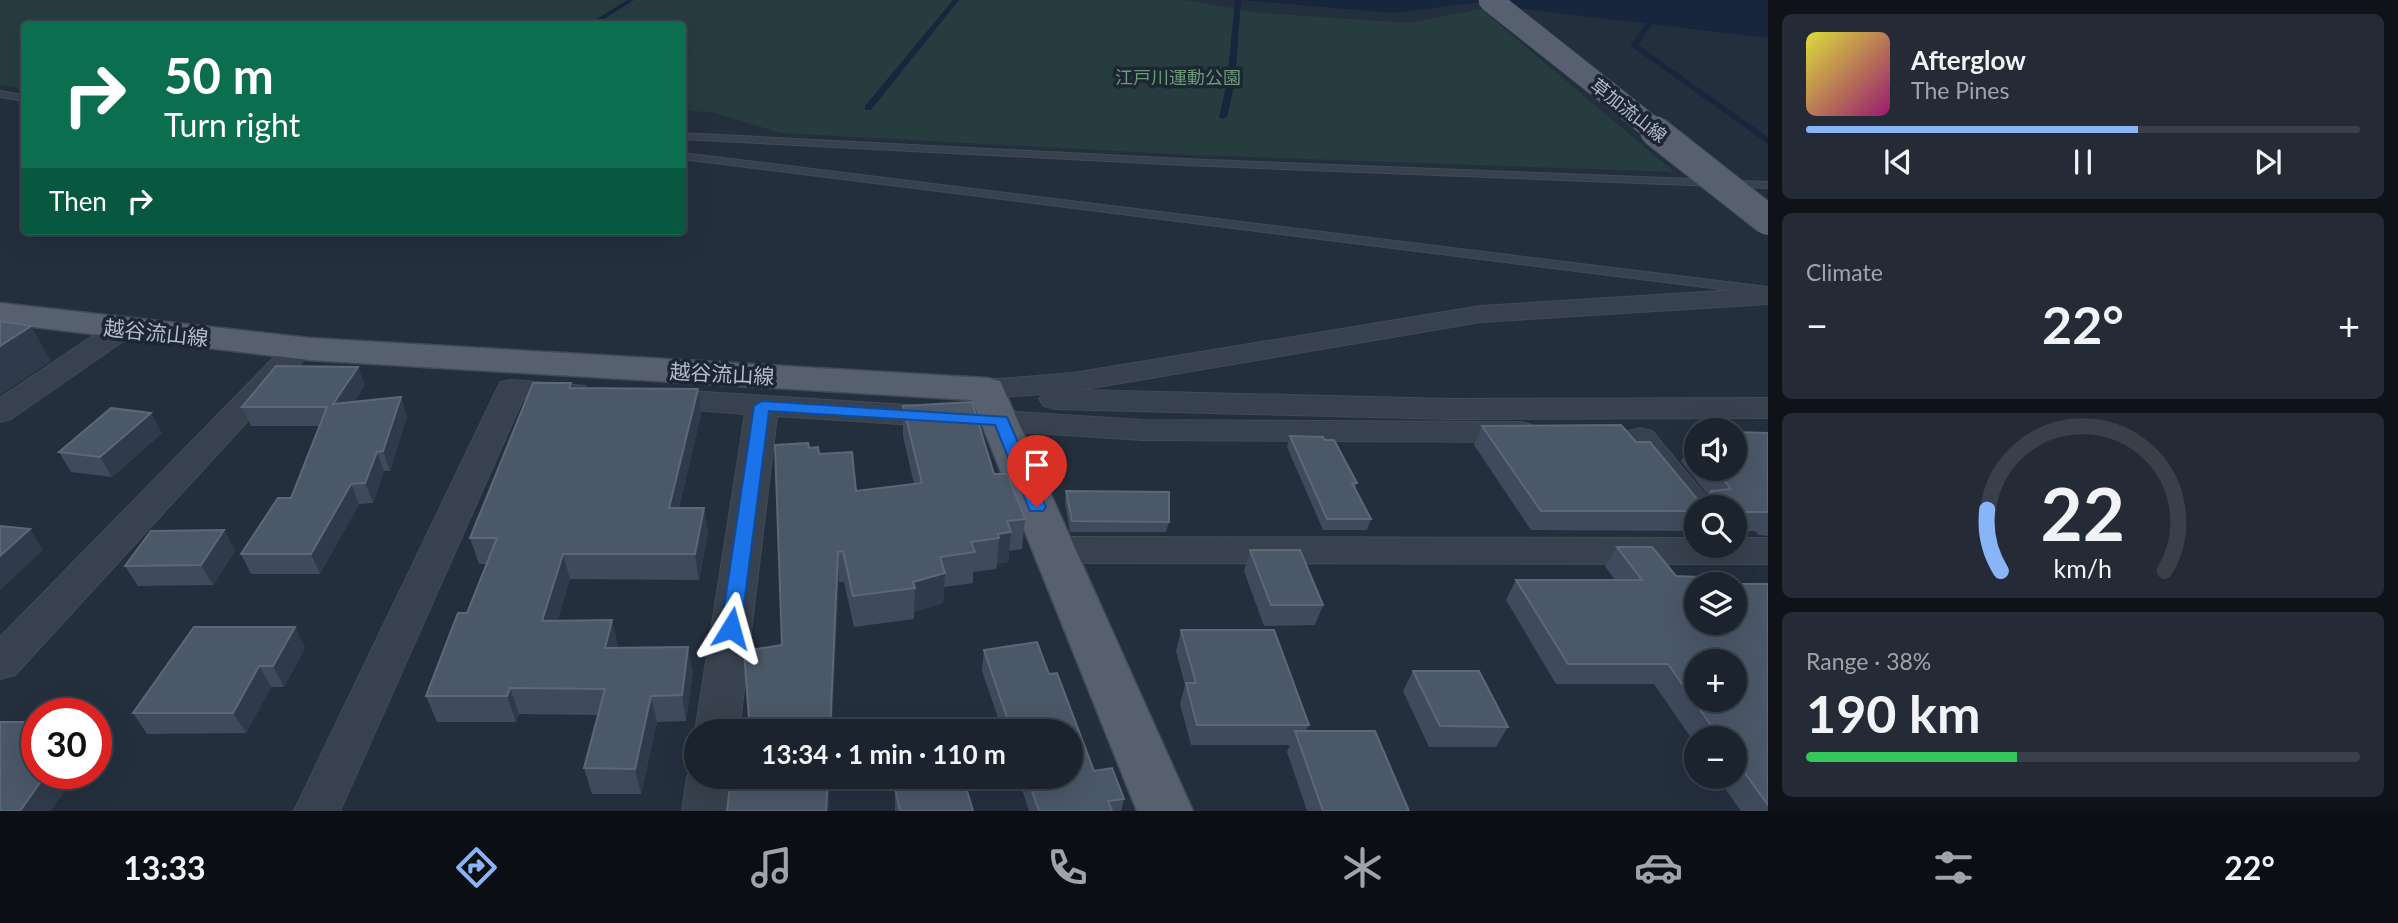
<!DOCTYPE html>
<meta charset="utf-8">
<style>
body{margin:0;font-family:Lato,"Noto Sans JP",sans-serif;background:#242b36;color:#f1f3f6;height:100vh;display:flex;flex-direction:column;font-size:26px;white-space:nowrap}
*{box-sizing:border-box;margin:0}
p{font-size:23px;color:#a0a4aa}
.icon{flex:none;width:38px;height:38px;fill:none;stroke:currentColor;stroke-width:2;stroke-linecap:round;stroke-linejoin:round}
.map{position:relative;flex:1;overflow:hidden}
.details{display:flex;flex-direction:column;gap:14px;padding:14px;background:#0f1319;width:630px}
.details>*{flex:none}
.top-card{position:absolute;left:21px;top:21px;width:665px;height:214px;border-radius:7px;box-shadow:0 7px 28px #0002,0 0 0 2px #39404a;background:#0b6e4f;color:#fff;overflow:hidden}
.tools{position:absolute;left:1684px;top:418px;display:grid;gap:14px}
.tools a{display:grid;place-items:center;width:63px;height:63px;border-radius:50%;background:#1b232e;box-shadow:0 7px 28px #0002,0 0 0 2px #39404a;font-size:35px}
.speed{position:absolute;left:21px;top:698px;display:flex;gap:14px;font-size:35px;font-weight:700;text-align:center}
.speed>*{display:grid;place-content:center;width:91px;height:91px;border-radius:50%;background:#1b232e;box-shadow:0 7px 28px #0002,0 0 0 2px #39404a;line-height:1}
.speed .limit{border:10px solid #d22;background:#fff;color:#111}
.pin{position:absolute;display:grid;place-items:center;width:60px;height:60px;color:#fff;margin:-72px -30px;border-radius:50% 50% 50% 0;rotate:-45deg;box-shadow:0 0 7px #0007}
.pin .icon{rotate:45deg}
.me{position:absolute;width:77px;margin:-38px;rotate:8deg;stroke-linejoin:round;filter:drop-shadow(0 0 5px #0008)}
.turn{display:flex;align-items:center;gap:24px;height:147px;padding:0 28px;font-size:32px}
.turn .icon{width:91px;height:91px;stroke-width:2.5}
.turn b{display:block;font-size:49px;line-height:60px}
.then{display:flex;align-items:center;height:66px;padding:0 28px;background:#0003;gap:14px;font-size:26px}
.big{font-size:52px;font-weight:700;line-height:1.1}
.details .card{flex:1;display:flex;flex-direction:column;justify-content:center;gap:10px;min-width:0;padding:0 24px;border-radius:10px;background:#242b36}
.details .dial{align-items:center;gap:0}
.dial svg{height:182px;overflow:visible;fill:none;stroke:#39404a;stroke-width:7;stroke-linecap:round;text-anchor:middle}
.dial text{fill:#f1f3f6;stroke:none}
.song{display:flex;align-items:center;gap:21px}
.cover{width:84px;height:84px;border-radius:10px;background:linear-gradient(135deg,hsl(60 70% 55%),hsl(320 70% 35%))}
.played{height:7px;border-radius:4px;background:linear-gradient(90deg,#8ab4f8 60%,#39404a 60%)}
.keys{display:flex;justify-content:space-around;direction:ltr}
.heat{display:flex;justify-content:space-between;align-items:center;font-size:38px;direction:ltr}
.charge{height:10px;border-radius:5px;background:linear-gradient(90deg,#34c759 38%,#39404a 0)}
.trip{position:absolute;left:684px;top:719px;width:399px;height:70px;border-radius:35px;background:#1b232e;box-shadow:0 7px 28px #0002,0 0 0 2px #39404a;font-weight:700;line-height:70px;text-align:center}
.tabs{display:flex;height:112px;justify-content:space-around;align-items:center;background:#0b0e12;color:#a0a4aa}
.tabs .icon{width:49px;height:49px}
.tabs .selected{color:#8ab4f8}
.tabs b{font-size:32px;color:#f1f3f6}
main{display:flex;flex:1;min-height:0}
.map>svg:first-child{display:block}
.green{fill:#263c3f}
.water{fill:#17263c}
.lines{fill:none;stroke-linecap:round;stroke-linejoin:round}
.stream{fill:#17263c;fill-rule:evenodd}
.service-casing{stroke:#414a57;stroke-width:2}
.minor-casing{stroke:#414a57;stroke-width:2}
.primary-casing{stroke:#414a57;stroke-width:3}
.service{fill:#38414e;fill-rule:evenodd}
.minor{fill:#38414e;fill-rule:evenodd}
.primary{fill:#56606e;fill-rule:evenodd}
.primary-bridge-far1-casing{stroke:#414a57;stroke-width:24;stroke-linecap:butt}
.primary-bridge-casing{stroke:#414a57;stroke-width:32;stroke-linecap:butt}
.primary-bridge-far1{stroke:#56606e;stroke-width:23}
.primary-bridge{stroke:#56606e;stroke-width:30}
.wall{fill:#3f4b5c}
.shaded-wall{fill:#2f3b4b}
.building{fill:#4b5868;stroke:#5c6777;stroke-width:2;fill-rule:evenodd}
.route{fill:#1a73e8;stroke:#114b97;stroke-width:2}
.labels{text-anchor:middle;dominant-baseline:central;stroke-width:7;stroke-linejoin:round;paint-order:stroke}
.far-park-label{font-size:18px;fill:#6b9a76;stroke:#1d2633}
.far-street-label{font-size:18px;fill:#b4bcc9;stroke:#1d2633}
.street-label{font-size:21px;fill:#b4bcc9;stroke:#1d2633}
</style>
<main>
<div class="map">
<svg width="1768" height="811" viewBox="0 0 1768 811">
<rect width="100%" height="100%" fill="#242f3e"/>
<polygon class="green" points="0,0 1184,0 1261,13 1409,23 1481,9 1674,172 1192,155 780,133 712,112 683,111 682,24 24,24 24,89 0,85"/>
<polygon class="water" points="1240,0 1768,0 1768,38 1473,3 1393,13"/>
<g class="lines">
<g class="stream">
<polygon points="627,0 634,0 596,24 589,24"/>
<polygon points="953,0 959,0 871,110 865,110 865,106"/>
<polygon points="1235,0 1241,0 1235,82 1227,117 1223,119 1219,117 1227,82"/>
<polygon points="1662,0 1668,0 1638,45 1768,137 1768,144 1632,47 1630,46"/>
</g>
<defs>
<g id="service">
<polygon points="0,91 24,95 24,101 0,97"/>
<polygon points="682,133 1184,159 1768,182 1768,188 1184,165 682,139"/>
<polygon points="682,153 1768,287 1768,295 682,159"/>
</g>
<g id="minor">
<polygon points="1768,288 1768,304 1481,322 1080,390 1451,399 1768,398 1768,418 1451,419 1055,409 1044,406 1039,399 1043,394 987,398 976,396 972,389 976,382 987,380 1073,373 1481,306"/>
<polygon points="122,320 132,323 136,329 132,335 11,419 0,422 0,398 112,323"/>
<polygon points="300,338 310,341 315,347 310,353 15,675 0,679 0,637 290,341"/>
<polygon points="512,380 585,386 590,393 585,400 574,402 523,399 340,811 294,811 497,389 501,382"/>
<polygon points="657,389 1142,420 1521,422 1532,425 1537,432 1532,439 1521,442 1142,440 777,416 739,732 696,732 696,735 695,732 745,414 646,406 641,399 646,392"/>
<polygon points="1640,428 1652,431 1716,508 1696,508 1696,519 1687,517 1624,438 1628,431"/>
<polygon points="1055,537 1696,538 1696,546 1734,546 1734,538 1768,538 1768,564 1055,563 1042,559 1037,550 1042,541"/>
<polygon points="696,762 696,777 733,777 728,811 682,811 687,777"/>
</g>
<polygon id="primary" points="0,303 309,338 987,378 1000,381 1193,811 1137,811 972,400 309,360 0,323"/>
</defs>
<use href="#service" class="service-casing"/>
<use href="#minor" class="minor-casing"/>
<use href="#primary" class="primary-casing"/>
<use href="#service" class="service"/>
<use href="#minor" class="minor"/>
<use href="#primary" class="primary"/>
<defs>
<polyline id="primary-bridge-far1" points="1490,0 1657,132"/>
<polyline id="primary-bridge" points="1655,131 1768,220"/>
</defs>
<use href="#primary-bridge-far1" class="primary-bridge-far1-casing"/>
<use href="#primary-bridge" class="primary-bridge-casing"/>
<use href="#primary-bridge-far1" class="primary-bridge-far1"/>
<use href="#primary-bridge" class="primary-bridge"/>
</g>
<g class="wall">
<polygon points="358,367 365,385 354,402 407,416 390,471 384,471 373,503 359,504 320,574 251,574 241,554 291,498 319,426 251,426 242,407"/>
<polygon points="572,388 701,414 679,508 704,508 708,533 699,580 570,579 557,621 612,620 618,648 693,672 686,721 657,722 641,794 592,794 584,768 598,715 519,714 516,722 437,722 426,696 467,613 487,564 479,564 470,538"/>
<polygon points="903,406 994,474 1025,519 1022,549 1009,551 1008,562 997,564 996,569 973,572 973,583 944,587 943,603 914,612 914,619 854,627 844,582 839,582 782,645 809,448 819,454 856,491 914,484 903,436"/>
<polygon points="1482,426 1636,442 1697,499 1705,501 1708,495 1681,461 1692,442 1696,442 1696,469 1734,469 1768,433 1768,536 1759,535 1755,531 1734,531 1734,508 1696,508 1696,531 1531,530 1474,445"/>
<polygon points="162,433 112,477 71,472 59,452"/>
<polygon points="1290,436 1325,440 1357,483 1355,489 1371,519 1367,530 1323,530 1287,447"/>
<polygon points="1066,491 1169,522 1166,532 1070,532 1065,502"/>
<polygon points="224,530 235,551 213,585 138,586 125,566"/>
<polygon points="1617,547 1676,576 1706,584 1768,584 1768,811 1741,811 1717,777 1734,777 1734,738 1696,738 1696,745 1654,684 1556,684 1506,600 1516,580 1615,580 1605,566"/>
<polygon points="1250,550 1323,605 1315,625 1264,626 1244,571"/>
<polygon points="295,627 305,648 284,687 271,687 246,733 147,734 133,713"/>
<polygon points="1181,630 1309,725 1306,731 1409,811 1307,811 1287,752 1290,745 1191,745 1180,704 1185,685 1176,651"/>
<polygon points="984,650 1049,674 1094,771 1124,799 1121,811 1029,811 1018,777 1071,777 1071,732 1003,732 982,671"/>
<polygon points="1413,671 1508,727 1496,747 1429,747 1403,691"/>
<polygon points="895,788 973,811 895,811"/>
</g>
<g class="shaded-wall">
<polygon points="31,326 51,361 0,395 0,346"/>
<polygon points="358,367 365,385 341,423 333,404"/>
<polygon points="698,389 701,414 673,533 669,508"/>
<polygon points="401,397 407,416 390,471 383,451"/>
<polygon points="151,413 162,433 112,477 100,457"/>
<polygon points="377,452 384,471 373,503 365,483"/>
<polygon points="351,484 359,504 320,574 311,554"/>
<polygon points="704,508 708,533 699,580 695,554"/>
<polygon points="30,529 43,550 0,590 0,556"/>
<polygon points="224,530 235,551 213,585 201,565"/>
<polygon points="1011,532 1008,562 997,564 999,538 998,534"/>
<polygon points="838,552 839,582 832,732 830,732"/>
<polygon points="563,554 570,579 549,646 542,621"/>
<polygon points="945,573 943,603 914,612 915,588 913,582"/>
<polygon points="612,620 618,646 611,674 605,648"/>
<polygon points="295,627 305,648 284,687 273,666"/>
<polygon points="688,647 693,672 686,721 682,695"/>
<polygon points="259,666 271,687 246,733 233,713"/>
<polygon points="510,688 519,714 516,722 507,696"/>
<polygon points="651,696 657,722 641,794 635,769"/>
<polygon points="46,774 76,774 51,811 20,811"/>
<polygon points="828,777 830,777 829,811 826,811"/>
</g>
<g class="building">
<polygon points="0,321 31,326 0,346"/>
<polygon points="276,366 358,367 333,404 401,397 383,451 377,452 365,483 351,484 311,554 241,554 278,498 291,498 327,407 242,407"/>
<polygon points="533,383 571,383 569,388 698,389 669,508 704,508 695,554 563,554 542,621 612,620 605,648 688,647 682,695 651,696 635,769 584,768 605,689 510,688 507,696 426,696 458,613 467,613 497,538 470,538"/>
<polygon points="972,402 994,474 1007,474 1025,519 1007,521 1011,532 998,534 999,538 971,542 975,552 940,557 945,573 913,582 915,588 853,596 843,551 838,552 830,732 750,732 744,651 782,645 775,445 808,443 809,448 818,447 819,454 852,452 856,491 922,483 903,406"/>
<polygon points="111,408 151,413 100,457 59,452"/>
<polygon points="1621,425 1636,442 1650,442 1697,499 1708,502 1711,491 1731,489 1715,469 1734,469 1734,432 1768,433 1768,512 1734,512 1734,508 1696,508 1696,511 1541,511 1482,426"/>
<polygon points="1290,436 1323,437 1325,440 1334,440 1357,483 1352,483 1371,519 1327,519"/>
<polygon points="1066,491 1169,492 1169,522 1072,521"/>
<polygon points="0,526 30,529 0,556"/>
<polygon points="224,530 201,565 125,566 151,531"/>
<path d="M 1617,547 L 1652,547 L 1676,576 L 1699,577 L 1706,584 L 1696,584 L 1696,623 L 1734,623 L 1734,584 L 1707,584 L 1768,584 L 1768,805 L 1734,758 L 1734,738 L 1720,738 L 1668,664 L 1568,664 L 1516,580 L 1642,580 ZM 1696,662 L 1734,662 L 1734,700 L 1696,700 Z"/>
<polygon points="1250,550 1300,550 1323,605 1271,605"/>
<polygon points="194,627 295,627 273,666 259,666 233,713 133,713"/>
<polygon points="1181,630 1274,630 1309,725 1197,725 1186,683 1196,683"/>
<polygon points="1037,642 1049,674 1057,673 1094,771 1112,768 1124,799 1108,801 1112,811 1039,811 1027,777 1071,777 1071,732 1012,732 984,650"/>
<polygon points="1413,671 1479,671 1508,727 1440,726"/>
<polygon points="0,722 37,722 37,774 46,774 20,811 0,811"/>
<polygon points="1295,731 1375,731 1409,811 1323,811"/>
<polygon points="731,777 828,777 826,811 727,811"/>
<polygon points="960,777 963,777 973,811 900,811 895,788"/>
</g>
<polygon class="route" points="762,401 1007,417 1046,507 1043,511 1030,511 995,425 769,411 741,628 738,633 724,633 721,628 754,406"/>
<g class="labels">
<g class="far-park-label">
<text x="1178" y="77">江戸川運動公園</text>
</g>
<g class="far-street-label">
<text transform="translate(1629 110) rotate(38)">草加流山線</text>
</g>
<g class="street-label">
<text transform="translate(156 332) rotate(6)">越谷流山線</text>
<text transform="translate(722 373) rotate(3)">越谷流山線</text>
</g>
</g>
</svg>
<div class="tools">
<a><svg class="icon" aria-label="sound" viewBox="0 0 24 24"><path d="M4 9h4l5-4v14l-5-4H4zM17 9q2 3 0 6"/></svg></a>
<a><svg class="icon" aria-label="search" viewBox="0 0 24 24"><circle cx="10" cy="10" r="6"/><path d="M15 15l6 6"/></svg></a>
<a><svg class="icon" aria-label="layers" viewBox="0 0 24 24"><path d="M12 4l9 5-9 5-9-5zM3 14l9 5 9-5"/></svg></a>
<a>+</a>
<a>−</a>
</div>
<div class="speed"><div class="limit">30</div></div>
<div class="pin" style="left:1037px;top:507px;background:#d93025"><svg class="icon" aria-label="arrive" viewBox="0 0 24 24"><path d="M6 21V4h12l-3 4 3 4H6"/></svg></div>
<svg class="me" style="left:731px;top:628px" viewBox="-20 -20 40 40"><path d="M0-17L14 15 0 8-14 15z" fill="#1a73e8" stroke="#fff" stroke-width="4"/></svg>
<div class="trip">13:34 · 1 min · 110 m</div>
<div class="top-card">
<div class="turn"><svg class="icon" aria-label="right" viewBox="0 0 24 24"><path d="M7 20v-9h11M14 6l5 5-5 5"/></svg><div><b>50 m</b>Turn right</div></div>
<div class="then">Then<svg class="icon" aria-label="right" viewBox="0 0 24 24"><path d="M7 20v-9h11M14 6l5 5-5 5"/></svg></div>
</div>
</div>
<section class="details">
<div class="card">
<div class="song"><i class="cover"></i><div><b>Afterglow</b><p>The Pines</p></div></div>
<div class="played"></div>
<div class="keys"><svg class="icon" aria-label="previous" viewBox="0 0 24 24"><path d="M18 5L8 12l10 7zM5 5v14"/></svg><svg class="icon" aria-label="pause" viewBox="0 0 24 24"><path d="M8 5v14M16 5v14"/></svg><svg class="icon" aria-label="next" viewBox="0 0 24 24"><path d="M6 5l10 7-10 7zM19 5v14"/></svg></div>
</div>
<div class="card"><p>Climate</p>
<div class="heat"><a>−</a><b class="big">22°</b><a>+</a></div>
</div>
<div class="card dial"><svg viewBox="0 0 100 80">
<path d="M14 69A42 42 0 1 1 86 69"/>
<path d="M14 69A42 42 0 0 1 8 42" stroke="#8ab4f8"/>
<text x="50" y="56" font-size="32" font-weight="700">22</text>
<text x="50" y="72" font-size="11">km/h</text>
</svg></div>
<div class="card"><p>Range · 38%</p><b class="big">190 km</b><div class="charge"></div></div>
</section>
</main>
<nav class="tabs">
<b>13:33</b>
<svg class="icon selected" aria-label="directions" viewBox="0 0 24 24"><path d="M12 3l9 9-9 9-9-9zM9 14v-3h6M13 9l2 2-2 2"/></svg>
<svg class="icon" aria-label="music" viewBox="0 0 24 24"><path d="M9 18V5l10-2v13"/><circle cx="6" cy="18" r="3"/><circle cx="16" cy="16" r="3"/></svg>
<svg class="icon" aria-label="phone" viewBox="0 0 24 24"><path d="M5 4h4l2 5-3 2q2 4 5 5l2-3 5 2v4C11 20 4 13 5 4z"/></svg>
<svg class="icon" aria-label="climate" viewBox="0 0 24 24"><path d="M12 3v18M4 7l16 10M4 17L20 7"/></svg>
<svg class="icon" aria-label="car" viewBox="0 0 24 24"><path d="M5 17H2v-5l4-1 3-4h7l3 4 3 1v5h-3M9 17h6M6 11h13"/><circle cx="7" cy="17" r="2"/><circle cx="17" cy="17" r="2"/></svg>
<svg class="icon" aria-label="filters" viewBox="0 0 24 24"><path d="M4 7h16M4 17h16"/><circle cx="9" cy="7" r="2"/><circle cx="15" cy="17" r="2"/></svg>
<b>22°</b>
</nav>
